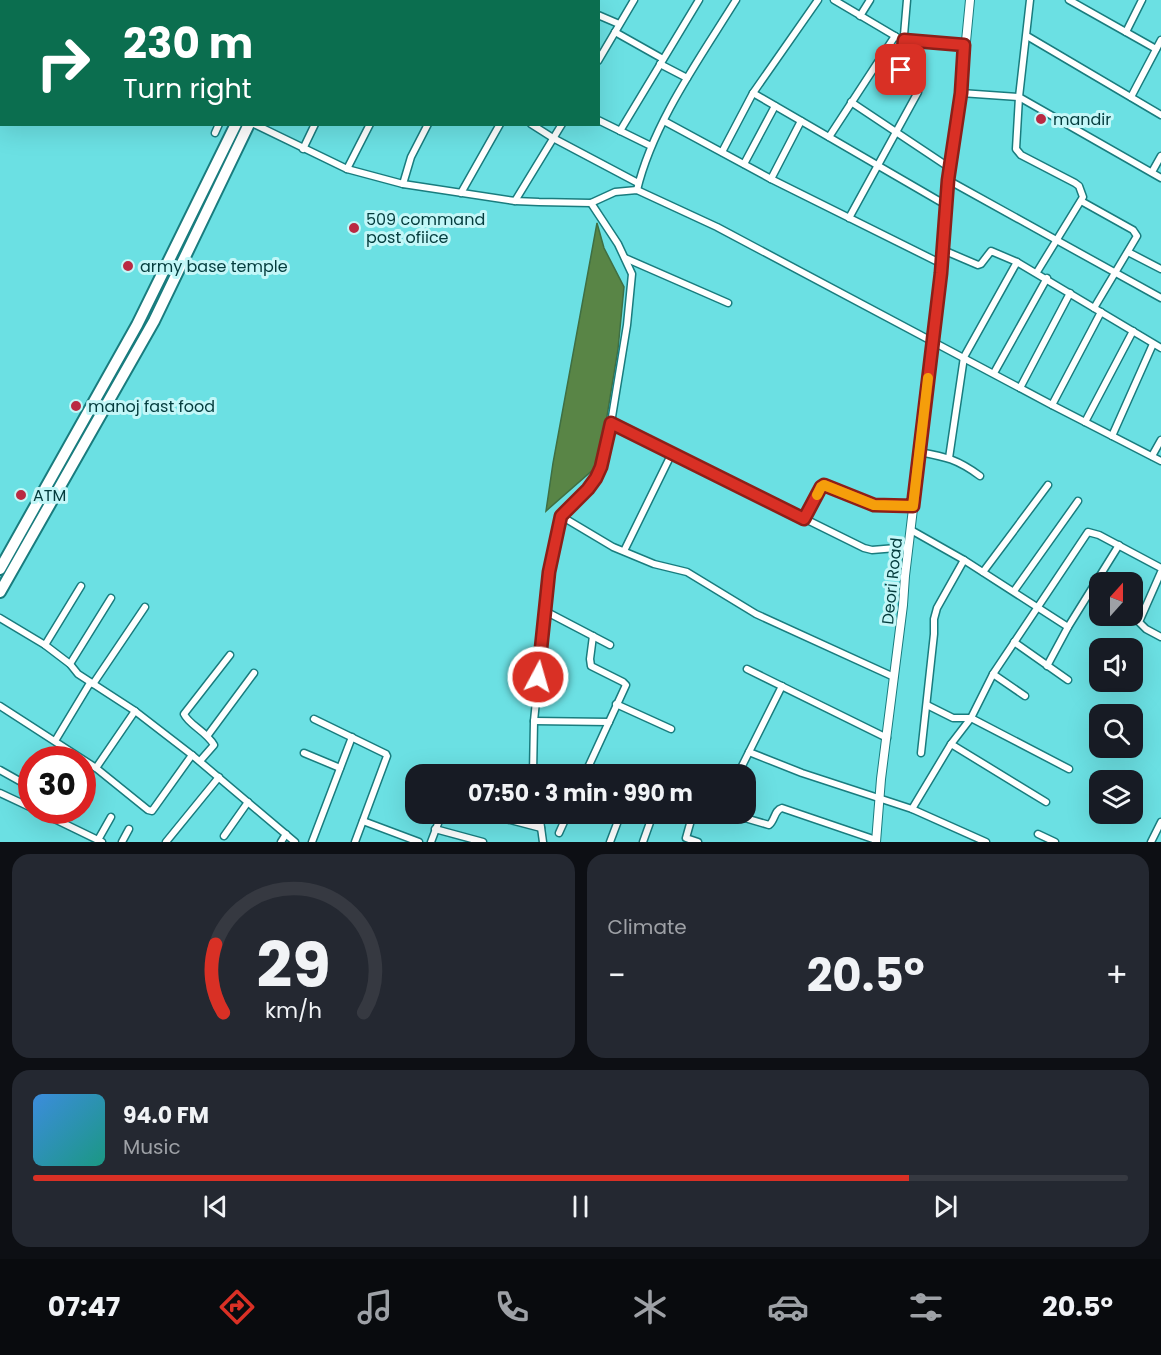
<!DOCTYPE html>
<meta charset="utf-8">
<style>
body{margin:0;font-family:Poppins,sans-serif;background:#242831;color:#f1f3f6;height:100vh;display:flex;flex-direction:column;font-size:22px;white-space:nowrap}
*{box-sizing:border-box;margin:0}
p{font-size:20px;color:#9ea1a6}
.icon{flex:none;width:33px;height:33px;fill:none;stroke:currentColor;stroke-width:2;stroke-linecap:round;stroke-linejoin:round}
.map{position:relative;height:842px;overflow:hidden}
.sheet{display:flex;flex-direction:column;gap:12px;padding:12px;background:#0d0f14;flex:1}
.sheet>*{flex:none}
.hud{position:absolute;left:0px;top:0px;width:600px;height:126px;box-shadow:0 6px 24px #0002;background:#0b6e4f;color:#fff;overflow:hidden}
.needle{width:39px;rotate:21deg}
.buttons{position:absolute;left:1089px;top:572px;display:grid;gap:12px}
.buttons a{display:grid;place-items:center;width:54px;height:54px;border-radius:12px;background:#171b24;box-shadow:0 6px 24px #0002;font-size:30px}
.speed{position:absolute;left:18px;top:746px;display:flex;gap:12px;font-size:30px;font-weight:700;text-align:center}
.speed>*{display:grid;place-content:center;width:78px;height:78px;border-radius:50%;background:#171b24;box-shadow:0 6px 24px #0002;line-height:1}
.speed .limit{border:9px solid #d22;background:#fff;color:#111}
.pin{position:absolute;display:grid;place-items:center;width:51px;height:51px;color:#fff;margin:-26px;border-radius:12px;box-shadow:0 3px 9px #0006}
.me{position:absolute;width:66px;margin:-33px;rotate:6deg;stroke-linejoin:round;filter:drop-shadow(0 0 4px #0008)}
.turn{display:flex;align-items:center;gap:21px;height:126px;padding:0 24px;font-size:27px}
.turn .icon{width:78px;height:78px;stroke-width:2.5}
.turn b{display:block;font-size:42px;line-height:51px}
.big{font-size:45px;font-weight:700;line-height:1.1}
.sheet .tile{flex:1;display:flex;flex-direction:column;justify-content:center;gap:9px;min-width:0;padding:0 21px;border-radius:18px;background:#242831}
.sheet .dial{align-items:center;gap:0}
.dial svg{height:156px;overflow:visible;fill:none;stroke:#363941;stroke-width:7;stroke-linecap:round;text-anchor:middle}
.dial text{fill:#f1f3f6;stroke:none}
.song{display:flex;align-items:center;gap:18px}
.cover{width:72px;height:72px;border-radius:9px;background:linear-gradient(135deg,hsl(210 70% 55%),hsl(170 70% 35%))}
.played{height:6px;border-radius:3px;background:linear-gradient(90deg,#d93025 80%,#363941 80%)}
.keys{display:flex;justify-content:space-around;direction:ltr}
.heat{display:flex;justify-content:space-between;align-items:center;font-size:33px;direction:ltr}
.sheet .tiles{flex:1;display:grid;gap:12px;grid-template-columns:1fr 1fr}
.tile:last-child{grid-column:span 2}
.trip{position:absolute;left:405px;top:764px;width:351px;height:60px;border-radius:18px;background:#171b24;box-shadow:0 6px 24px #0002;font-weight:700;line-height:60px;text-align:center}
.menu{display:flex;height:96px;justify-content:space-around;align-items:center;background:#090b0e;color:#9ea1a6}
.menu .icon{width:42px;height:42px}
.menu .active{color:#d93025}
.menu b{font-size:27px;color:#f1f3f6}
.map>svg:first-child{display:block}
.water{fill:#598546;stroke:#3f6f43;stroke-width:1.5}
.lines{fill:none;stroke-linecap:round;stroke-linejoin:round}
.minor-casing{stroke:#197c7e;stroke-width:9}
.tertiary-casing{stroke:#197c7e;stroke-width:10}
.trunk-casing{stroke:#197c7e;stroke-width:14}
.minor{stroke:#fff;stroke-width:6}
.tertiary{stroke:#fff;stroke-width:8}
.trunk{stroke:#fff;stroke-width:10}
.route-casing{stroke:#8d1f18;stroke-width:15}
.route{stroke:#d93025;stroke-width:10}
.slow{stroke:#f59e0b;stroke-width:10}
.poi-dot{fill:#ba2942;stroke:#c3f7f8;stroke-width:2}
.labels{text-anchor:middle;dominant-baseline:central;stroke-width:6;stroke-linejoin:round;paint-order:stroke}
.poi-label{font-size:16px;fill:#033b3c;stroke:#c3f7f8;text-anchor:start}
.street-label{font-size:16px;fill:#033b3c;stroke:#c3f7f8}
</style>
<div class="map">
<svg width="1161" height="842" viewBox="0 0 1161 842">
<rect width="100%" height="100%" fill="#6be0e3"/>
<polygon class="water" points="597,223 604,248 624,287 618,349 606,422 595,468 546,511 553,463"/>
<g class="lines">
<defs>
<g id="minor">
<polyline points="94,0 96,2"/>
<polyline points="141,0 144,2"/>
<polyline points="232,0 235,2"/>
<polyline points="375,0 378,2"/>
<polyline points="564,0 567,2"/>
<polyline points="834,0 900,39 965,45"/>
<polyline points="1030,0 1019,97 1016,149 1021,155 1075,183 1079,186 1083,197 1037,272"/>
<polyline points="1069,0 1156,49"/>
<polyline points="19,2 20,0"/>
<polyline points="39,2 40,0"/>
<polyline points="152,2 153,0"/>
<polyline points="196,2 197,0"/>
<polyline points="598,15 619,24"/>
<polyline points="860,16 870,0"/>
<polyline points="615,32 663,59"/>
<polyline points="1126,32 1142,0"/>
<polyline points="1027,36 1161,115"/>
<polyline points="598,61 634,0"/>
<polyline points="660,64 687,78"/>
<polyline points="901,70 907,0"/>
<polyline points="753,93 946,205"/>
<polyline points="961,93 1019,97 1161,178"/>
<polyline points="1131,97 1161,40"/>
<polyline points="851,102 950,168"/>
<polyline points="598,120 651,146"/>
<polyline points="664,121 771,179 942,264"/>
<polyline points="254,124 347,169 403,184 515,201 539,202 591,203 615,192 637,190 717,227 1050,404 1161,461"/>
<polyline points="531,124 553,138 638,183"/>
<polyline points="620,131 699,0"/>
<polyline points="215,133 219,124"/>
<polyline points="829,137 895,36"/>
<polyline points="303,149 315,124"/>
<polyline points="722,152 753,93 818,0"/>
<polyline points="744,164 775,106"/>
<polyline points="347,169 370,124"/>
<polyline points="1152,172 1161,156"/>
<polyline points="771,179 801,121"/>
<polyline points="948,180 1161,298"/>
<polyline points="403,184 411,157 428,124"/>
<path d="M 637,190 C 653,123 700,58 736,0"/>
<polyline points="461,193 500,124"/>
<polyline points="515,201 562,124"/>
<polyline points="1081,201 1133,230 1137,236 1094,308"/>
<polyline points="849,218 918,92"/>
<polyline points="943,250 978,265 981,264 991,251 1017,262 964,357 949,458"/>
<polyline points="1128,252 1161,269"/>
<polyline points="625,258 728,303"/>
<polyline points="1017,262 1161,348"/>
<polyline points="994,373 1047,278"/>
<polyline points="1020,388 1070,293"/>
<polyline points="1052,405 1101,312"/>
<polyline points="1085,422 1133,331"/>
<polyline points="611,423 864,548 872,550 908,547"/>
<polyline points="1112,436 1153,344"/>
<path d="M 919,452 C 946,457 957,459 980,476"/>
<polyline points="1152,456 1161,440"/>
<polyline points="561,516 613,547 654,564 687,572 756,614 894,677"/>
<polyline points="804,519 821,487 824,485 874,505 913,506"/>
<polyline points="911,530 964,560 1068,627 1119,545"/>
<polyline points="624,551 672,453"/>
<polyline points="983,572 1048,485"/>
<polyline points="1161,572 1139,622 1146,629 1161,637"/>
<polyline points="1014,591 1078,501"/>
<polyline points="545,611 610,645"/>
<polyline points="0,618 45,645 70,664 78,674 135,711 192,755 295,842"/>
<polyline points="1014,642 1068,680"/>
<polyline points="45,645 81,586"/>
<polyline points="70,664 111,598"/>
<polyline points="1047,666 1068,627"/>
<polyline points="747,669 887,738"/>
<polyline points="993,674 1025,696"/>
<polyline points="93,684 145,607"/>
<polyline points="616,704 671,729"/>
<polyline points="927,705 953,718 971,718"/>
<polyline points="0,706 96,768 135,711"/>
<polyline points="314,719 386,754 387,756 355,842"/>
<polyline points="534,721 609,722"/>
<polyline points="208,735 254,673"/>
<polyline points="55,741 90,683"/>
<polyline points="951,744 1046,802"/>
<polyline points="749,752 802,773 912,809 986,842"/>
<polyline points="304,753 340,768"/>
<polyline points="921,753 934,634 934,619 937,608 964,560"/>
<path d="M 200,761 L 214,745 C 206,731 189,725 184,714 L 230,655"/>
<polyline points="588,767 605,774"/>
<polyline points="96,768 148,810 152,811 192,755"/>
<polyline points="533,769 587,770"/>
<polyline points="1069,769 971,718 993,674 1088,532 1099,535 1161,568"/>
<polyline points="0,770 32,788"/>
<polyline points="533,774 534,721 549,572 561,516 588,489 601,467 611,423 627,325 632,274 618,244 591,203"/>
<polyline points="585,774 626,685 623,682 591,666 590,659 593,636"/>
<polyline points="738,774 782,686"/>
<polyline points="0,793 32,808"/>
<polyline points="912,809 951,744 971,718"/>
<polyline points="36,810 102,842"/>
<polyline points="483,813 541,828"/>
<polyline points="539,813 543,842"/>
<polyline points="693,813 686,838 698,842"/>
<path d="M 728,813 L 769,825 C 775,821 774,810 782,808 L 876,840"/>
<polyline points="363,821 419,842"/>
<polyline points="435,829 483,842"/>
<polyline points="559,833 568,813"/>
<polyline points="1038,834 1055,842"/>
<polyline points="224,836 248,802"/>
<polyline points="98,840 111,817"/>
<polyline points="122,842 129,829"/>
<polyline points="166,842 219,777"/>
<polyline points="281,842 286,834"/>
<polyline points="312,842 352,737"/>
<polyline points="431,842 442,813"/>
<polyline points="610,842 621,813"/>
<polyline points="643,842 653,814"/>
<polyline points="1151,842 1161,822"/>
</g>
<polyline id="tertiary" points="876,842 881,779 903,605 905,576 941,273 948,180 961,93 970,0"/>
<g id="trunk">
<polyline points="296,2 297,0"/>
<polyline points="309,2 310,0"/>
<polyline points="0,569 137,325 236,124"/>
<polyline points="0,592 154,321 249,124"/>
</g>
</defs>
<use href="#minor" class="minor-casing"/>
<use href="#tertiary" class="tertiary-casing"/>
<use href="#trunk" class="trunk-casing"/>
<use href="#minor" class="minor"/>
<use href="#tertiary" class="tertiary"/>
<use href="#trunk" class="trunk"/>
</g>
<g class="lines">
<defs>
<polyline id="route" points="538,677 549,572 561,516 588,489 596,478 601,467 611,423 804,519 821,487 824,485 874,505 913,506 941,273 948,180 961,93 964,45 904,40 901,70"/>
</defs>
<use href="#route" class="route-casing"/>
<use href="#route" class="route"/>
<polyline class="slow" points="817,495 821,487 824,485 874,505 913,506 928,378"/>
</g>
<g class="poi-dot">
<circle cx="1041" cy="119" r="6"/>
<circle cx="354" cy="228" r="6"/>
<circle cx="128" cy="266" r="6"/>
<circle cx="76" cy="406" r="6"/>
<circle cx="21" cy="495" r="6"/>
</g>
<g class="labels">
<g class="poi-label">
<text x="1053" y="119">mandir</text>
<text x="366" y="219">509 command<tspan x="366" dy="18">post ofiice</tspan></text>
<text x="140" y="266">army base temple</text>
<text x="88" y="406">manoj fast food</text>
<text x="33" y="495">ATM</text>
</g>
<g class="street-label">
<text transform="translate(892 581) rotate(-84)">Deori Road</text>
</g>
</g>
</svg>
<div class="buttons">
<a><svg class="needle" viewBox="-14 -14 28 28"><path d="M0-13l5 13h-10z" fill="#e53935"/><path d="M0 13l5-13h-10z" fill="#9ea1a6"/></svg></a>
<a><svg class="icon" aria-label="sound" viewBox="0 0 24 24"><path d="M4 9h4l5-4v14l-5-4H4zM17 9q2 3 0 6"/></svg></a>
<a><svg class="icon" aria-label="search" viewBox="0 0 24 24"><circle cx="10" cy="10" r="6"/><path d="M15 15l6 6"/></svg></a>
<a><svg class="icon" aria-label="layers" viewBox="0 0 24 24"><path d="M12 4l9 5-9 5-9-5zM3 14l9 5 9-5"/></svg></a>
</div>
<div class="speed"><div class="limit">30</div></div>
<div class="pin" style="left:901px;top:70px;background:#d93025"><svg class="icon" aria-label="arrive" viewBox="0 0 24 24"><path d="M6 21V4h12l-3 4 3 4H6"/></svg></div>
<svg class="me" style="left:538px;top:677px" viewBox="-20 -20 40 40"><circle r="17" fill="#d93025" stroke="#fff" stroke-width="3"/><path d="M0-11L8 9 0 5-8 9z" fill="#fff"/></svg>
<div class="trip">07:50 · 3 min · 990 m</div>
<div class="hud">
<div class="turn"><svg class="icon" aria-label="right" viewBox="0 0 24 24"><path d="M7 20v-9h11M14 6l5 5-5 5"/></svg><div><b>230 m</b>Turn right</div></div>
</div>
</div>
<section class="sheet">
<div class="tiles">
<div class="tile dial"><svg viewBox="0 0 100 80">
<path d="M14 69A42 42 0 1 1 86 69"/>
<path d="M14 69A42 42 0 0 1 10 34" stroke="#d93025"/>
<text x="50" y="56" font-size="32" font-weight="700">29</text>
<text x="50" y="72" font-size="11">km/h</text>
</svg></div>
<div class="tile"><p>Climate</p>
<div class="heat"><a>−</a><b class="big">20.5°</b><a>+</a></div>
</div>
<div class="tile">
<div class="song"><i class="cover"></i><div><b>94.0 FM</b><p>Music</p></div></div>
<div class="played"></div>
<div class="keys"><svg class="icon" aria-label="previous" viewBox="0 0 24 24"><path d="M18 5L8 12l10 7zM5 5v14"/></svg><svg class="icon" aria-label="pause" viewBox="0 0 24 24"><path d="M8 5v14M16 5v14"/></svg><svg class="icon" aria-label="next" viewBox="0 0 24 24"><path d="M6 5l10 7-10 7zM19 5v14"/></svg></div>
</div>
</div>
</section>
<nav class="menu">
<b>07:47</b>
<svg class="icon active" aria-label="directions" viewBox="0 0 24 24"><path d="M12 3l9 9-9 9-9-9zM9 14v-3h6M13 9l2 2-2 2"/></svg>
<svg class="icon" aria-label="music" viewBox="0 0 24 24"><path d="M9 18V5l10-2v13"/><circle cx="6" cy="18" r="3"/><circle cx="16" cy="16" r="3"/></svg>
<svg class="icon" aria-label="phone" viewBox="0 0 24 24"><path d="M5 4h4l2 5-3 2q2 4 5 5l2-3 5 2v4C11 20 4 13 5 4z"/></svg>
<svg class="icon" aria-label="climate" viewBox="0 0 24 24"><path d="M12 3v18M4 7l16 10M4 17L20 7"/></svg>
<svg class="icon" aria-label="car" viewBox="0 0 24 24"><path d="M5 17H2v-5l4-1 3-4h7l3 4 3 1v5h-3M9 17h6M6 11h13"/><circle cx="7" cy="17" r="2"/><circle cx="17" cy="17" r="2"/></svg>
<svg class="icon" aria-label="filters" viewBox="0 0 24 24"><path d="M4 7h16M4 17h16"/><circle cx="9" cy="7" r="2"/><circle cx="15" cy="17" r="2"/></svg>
<b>20.5°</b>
</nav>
